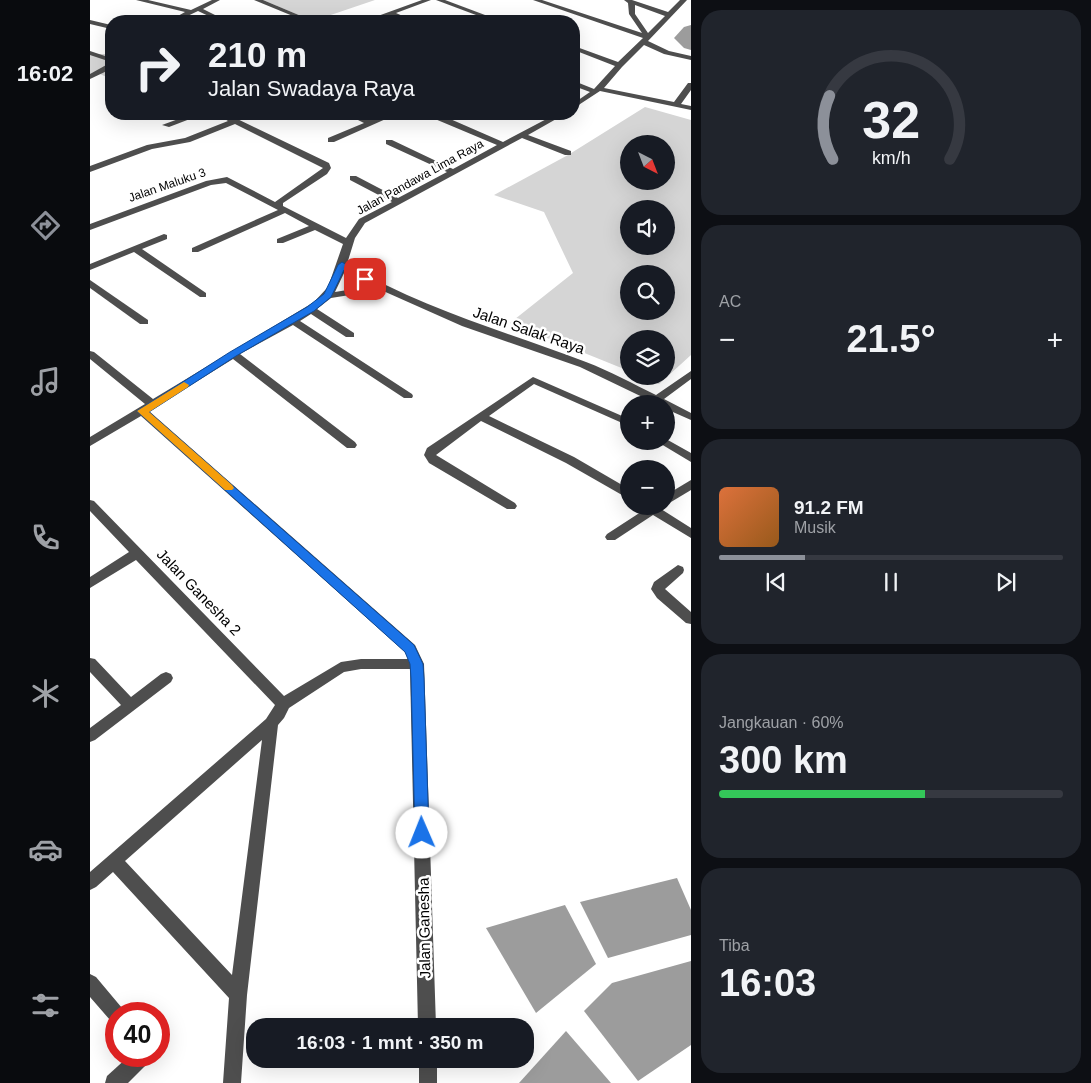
<!DOCTYPE html>
<html lang="id">
<meta charset="utf-8">
<style>
body{margin:0;font-family:Helvetica,sans-serif;background:#20242c;color:#f1f3f6;height:100vh;display:flex;flex-direction:column;font-size:19px;white-space:nowrap}
*{box-sizing:border-box;margin:0}
p{font-size:16px;color:#9ea1a6}
.icon{flex:none;width:28px;height:28px;fill:none;stroke:currentColor;stroke-width:2;stroke-linecap:round;stroke-linejoin:round}
.map{position:relative;flex:1;overflow:hidden}
.side{display:flex;flex-direction:column;gap:10px;padding:10px;background:#0d0f14;width:400px}
.side>*{flex:none}
.banner{position:absolute;left:15px;top:15px;width:475px;height:105px;border-radius:20px;box-shadow:0 5px 20px #0002;background:#171b24;color:#f1f3f6;overflow:hidden}
.needle{width:32px;rotate:138deg}
.buttons{position:absolute;left:530px;top:135px;display:grid;gap:10px}
.buttons a{display:grid;place-items:center;width:55px;height:55px;border-radius:50%;background:#171b24;box-shadow:0 5px 20px #0002;font-size:25px}
.speed{position:absolute;left:15px;top:1002px;display:flex;gap:10px;font-size:25px;font-weight:700;text-align:center}
.speed>*{display:grid;place-content:center;width:65px;height:65px;border-radius:50%;background:#171b24;box-shadow:0 5px 20px #0002;line-height:1}
.speed .limit{border:8px solid #d22;background:#fff;color:#111}
.pin{position:absolute;display:grid;place-items:center;width:42px;height:42px;color:#fff;margin:-21px;border-radius:10px;box-shadow:0 2px 8px #0006}
.me{position:absolute;width:55px;margin:-28px;rotate:359deg;stroke-linejoin:round;filter:drop-shadow(0 0 4px #0008)}
.turn{display:flex;align-items:center;gap:18px;height:105px;padding:0 20px;font-size:22px}
.turn .icon{width:65px;height:65px;stroke-width:2.5}
.turn b{display:block;font-size:35px;line-height:42px}
.big{font-size:38px;font-weight:700;line-height:1.1}
.side .card{flex:1;display:flex;flex-direction:column;justify-content:center;gap:8px;min-width:0;padding:0 18px;border-radius:20px;background:#20242c}
.side .dial{align-items:center;gap:0}
.dial svg{height:130px;overflow:visible;fill:none;stroke:#363941;stroke-width:7;stroke-linecap:round;text-anchor:middle}
.dial text{fill:#f1f3f6;stroke:none}
.song{display:flex;align-items:center;gap:15px}
.cover{width:60px;height:60px;border-radius:8px;background:linear-gradient(135deg,hsl(20 70% 55%),hsl(30 70% 35%))}
.played{height:5px;border-radius:2px;background:linear-gradient(90deg,#8c9099 25%,#363941 25%)}
.keys{display:flex;justify-content:space-around;direction:ltr}
.heat{display:flex;justify-content:space-between;align-items:center;font-size:28px;direction:ltr}
.charge{height:8px;border-radius:4px;background:linear-gradient(90deg,#34c759 60%,#363941 0)}
.trip{position:absolute;left:156px;top:1018px;width:288px;height:50px;border-radius:20px;background:#171b24;box-shadow:0 5px 20px #0002;font-weight:700;line-height:50px;text-align:center}
main{display:flex;flex:1;min-height:0}
.tab-bar{display:flex;flex-direction:column;width:90px;justify-content:space-around;align-items:center;background:#090b0e;color:#9ea1a6}
.tab-bar .icon{width:35px;height:35px}
.tab-bar .selected{color:#8c9099}
.tab-bar b{font-size:22px;color:#f1f3f6}
.map>svg:first-child{display:block}
.green{fill:#d5d5d5;fill-rule:evenodd}
.water{fill:#9c9c9c}
.lines{fill:none;stroke-linecap:round;stroke-linejoin:round}
.river{fill:#9c9c9c;fill-rule:evenodd}
.minor{fill:#4e4e4e;fill-rule:evenodd}
.route{fill:#1a73e8;stroke:#114b97}
.slow{fill:#f59e0b}
.labels{text-anchor:middle;dominant-baseline:central;stroke-width:5;stroke-linejoin:round;paint-order:stroke}
.far-street-label{font-size:12px;fill:#000;stroke:#fff}
.street-label{font-size:15px;fill:#000;stroke:#fff}
</style>
<main>
<nav class="tab-bar">
<b>16:02</b>
<svg class="icon selected" aria-label="directions" viewBox="0 0 24 24"><path d="M12 3l9 9-9 9-9-9zM9 14v-3h6M13 9l2 2-2 2"/></svg>
<svg class="icon" aria-label="music" viewBox="0 0 24 24"><path d="M9 18V5l10-2v13"/><circle cx="6" cy="18" r="3"/><circle cx="16" cy="16" r="3"/></svg>
<svg class="icon" aria-label="phone" viewBox="0 0 24 24"><path d="M5 4h4l2 5-3 2q2 4 5 5l2-3 5 2v4C11 20 4 13 5 4z"/></svg>
<svg class="icon" aria-label="climate" viewBox="0 0 24 24"><path d="M12 3v18M4 7l16 10M4 17L20 7"/></svg>
<svg class="icon" aria-label="car" viewBox="0 0 24 24"><path d="M5 17H2v-5l4-1 3-4h7l3 4 3 1v5h-3M9 17h6M6 11h13"/><circle cx="7" cy="17" r="2"/><circle cx="17" cy="17" r="2"/></svg>
<svg class="icon" aria-label="filters" viewBox="0 0 24 24"><path d="M4 7h16M4 17h16"/><circle cx="9" cy="7" r="2"/><circle cx="15" cy="17" r="2"/></svg>
</nav>
<div class="map">
<svg width="601" height="1083" viewBox="0 0 601 1083">
<rect width="100%" height="100%" fill="#fff"/>
<g class="green">
<polygon points="173,0 285,0 223,21"/>
<polygon points="0,54 21,54 21,79 10,74 0,78"/>
<path d="M 555,107 L 601,120 L 601,355 L 569,384 L 551,376 L 576,376 L 576,339 L 539,339 L 539,371 L 420,323 L 483,273 L 454,212 L 404,195 L 478,155 ZM 539,144 L 576,144 L 576,181 L 539,181 ZM 539,209 L 576,209 L 576,246 L 539,246 ZM 539,274 L 576,274 L 576,311 L 539,311 Z"/>
</g>
<g class="water">
<polygon points="587,878 601,910 601,935 518,958 490,902"/>
<polygon points="475,905 506,964 446,1013 396,928"/>
<polygon points="601,961 601,1045 548,1081 494,1011 522,983"/>
<polygon points="476,1031 521,1083 429,1083"/>
</g>
<g class="lines">
<polygon class="river" points="601,25 601,50 594,48 584,38 594,27"/>
<g class="minor">
<polygon points="46,0 58,0 101,10 122,0 130,0 113,9 137,21 129,21 108,11 87,21 79,21 95,12"/>
<polygon points="164,0 173,0 223,21 215,21"/>
<path d="M 332,0 L 341,0 L 306,13 L 324,21 C 315,21 309,16 301,16 C 292,15 283,22 274,21 Z"/>
<polygon points="346,0 355,0 411,21 402,21"/>
<path d="M 443,0 L 452,0 L 552,33 L 539,14 L 538,3 L 534,0 L 542,0 L 578,12 L 590,0 L 597,0 L 558,41 L 579,51 L 601,56 L 601,60 L 574,54 L 554,45 L 532,67 L 514,88 L 584,102 L 598,83 L 601,83 L 601,90 L 591,104 L 601,106 L 601,110 L 510,91 L 484,108 L 484,103 L 500,92 L 484,86 L 484,81 L 504,89 L 525,66 L 484,50 L 484,46 L 528,62 L 553,38 ZM 545,5 L 575,16 L 558,33 L 545,14 Z"/>
<polygon points="0,20 21,25 21,29 0,24"/>
<polygon points="0,51 21,58 21,62 0,55"/>
<polygon points="18,64 21,64 21,69 0,79 0,74"/>
<polygon points="102,114 113,114 79,127 72,125"/>
<path d="M 127,114 L 137,114 L 239,163 L 241,168 L 237,174 L 193,203 L 193,206 L 256,238 L 269,219 L 302,202 L 260,180 L 260,176 L 266,176 L 308,198 L 357,172 L 296,144 L 296,140 L 302,140 L 363,169 L 407,145 L 345,119 L 345,115 L 351,115 L 413,142 L 466,114 L 475,114 L 438,135 L 481,151 L 481,155 L 475,155 L 432,138 L 275,223 L 265,238 L 257,264 C 332,309 415,331 496,362 C 520,371 543,384 566,395 L 601,371 L 601,379 L 574,399 L 601,413 L 601,420 L 576,409 L 576,404 L 567,404 L 490,367 L 372,326 L 291,290 L 241,298 L 227,309 L 264,333 L 264,337 L 256,337 L 221,314 L 210,321 L 322,394 L 323,396 L 322,398 L 314,398 L 203,325 L 150,354 L 265,442 L 267,445 L 265,448 L 257,448 L 143,359 L 59,411 L 325,645 L 334,664 L 346,1026 L 328,1026 L 320,669 L 271,669 L 254,672 L 199,708 L 194,718 L 188,725 L 157,995 L 151,1083 L 133,1083 L 139,998 L 23,872 L 6,887 L 0,890 L 0,872 L 176,719 L 185,705 L 46,560 L 0,588 L 0,577 L 39,552 L 0,511 L 0,500 L 4,501 L 194,696 L 251,662 L 271,659 L 318,659 L 315,652 L 51,416 L 0,446 L 0,437 L 55,404 L 0,359 L 0,351 L 4,352 L 63,399 L 224,302 L 238,287 L 253,244 L 225,230 L 193,243 L 187,243 L 187,239 L 219,226 L 195,213 L 108,252 L 102,252 L 102,248 L 188,210 L 136,183 L 121,185 L 0,230 L 0,224 L 116,181 L 137,177 L 185,202 L 233,168 L 145,124 L 100,142 L 62,149 L 0,172 L 0,166 L 57,145 L 95,138 L 138,121 ZM 255,271 L 282,286 L 245,292 ZM 172,740 L 142,975 L 35,861 Z"/>
<polygon points="197,114 207,114 203,116"/>
<polygon points="256,114 266,114 281,120 297,114 307,114 244,142 238,142 238,138 274,123"/>
<polygon points="74,234 77,235 77,239 52,249 116,293 116,297 110,297 44,252 0,270 0,264"/>
<polygon points="0,280 58,320 58,324 50,324 0,288"/>
<polygon points="443,377 539,419 539,426 444,384 399,416 484,457 539,489 539,499 476,463 391,421 346,455 425,503 427,506 425,509 417,509 339,463 334,455 337,448"/>
<polygon points="576,439 601,453 601,462 566,441 576,441"/>
<polygon points="601,480 601,490 576,505 576,495"/>
<polygon points="551,506 574,506 571,509 601,528 601,538 563,515 525,540 517,540 515,537 517,534 554,510"/>
<polygon points="588,565 593,567 594,570 593,573 575,589 601,612 601,624 596,623 567,598 561,589 564,582"/>
<polygon points="0,658 5,659 41,697 71,674 76,672 81,674 83,678 81,682 5,740 0,742 0,728 31,705 0,672"/>
<polygon points="0,974 6,977 32,1008 35,1014 26,1014 26,1023 20,1020 0,997"/>
<polygon points="39,1056 62,1056 59,1062 38,1083 15,1083 17,1076"/>
<rect x="329" y="1059" width="18" height="24"/>
</g>
</g>
<polygon class="route" points="252,262 279,279 272,281 254,270 241,297 224,311 146,356 59,412 324,645 333,664 334,678 339,833 337,838 332,839 327,838 325,833 321,678 320,664 315,652 47,411 140,352 217,307 234,294 248,265"/>
<polygon class="slow" points="94,382 99,385 98,387 59,412 142,485 144,488 142,490 135,490 47,411"/>
<g class="labels">
<g class="far-street-label">
<text transform="translate(330 177) rotate(-29)">Jalan Pandawa Lima Raya</text>
<text transform="translate(77 185) rotate(-19)">Jalan Maluku 3</text>
</g>
<g class="street-label">
<text transform="translate(439 330) rotate(19)">Jalan Salak Raya</text>
<text transform="translate(109 592) rotate(46)">Jalan Ganesha 2</text>
<text transform="translate(334 928) rotate(-91)">Jalan Ganesha</text>
</g>
</g>
</svg>
<div class="buttons">
<a><svg class="needle" viewBox="-14 -14 28 28"><path d="M0-13l5 13h-10z" fill="#e53935"/><path d="M0 13l5-13h-10z" fill="#9ea1a6"/></svg></a>
<a><svg class="icon" aria-label="sound" viewBox="0 0 24 24"><path d="M4 9h4l5-4v14l-5-4H4zM17 9q2 3 0 6"/></svg></a>
<a><svg class="icon" aria-label="search" viewBox="0 0 24 24"><circle cx="10" cy="10" r="6"/><path d="M15 15l6 6"/></svg></a>
<a><svg class="icon" aria-label="layers" viewBox="0 0 24 24"><path d="M12 4l9 5-9 5-9-5zM3 14l9 5 9-5"/></svg></a>
<a>+</a>
<a>−</a>
</div>
<div class="speed"><div class="limit">40</div></div>
<div class="pin" style="left:275px;top:279px;background:#d93025"><svg class="icon" aria-label="arrive" viewBox="0 0 24 24"><path d="M6 21V4h12l-3 4 3 4H6"/></svg></div>
<svg class="me" style="left:332px;top:833px" viewBox="-20 -20 40 40"><circle r="19" fill="#fff"/><path d="M0-13L10 11 0 6-10 11z" fill="#1a73e8"/></svg>
<div class="trip">16:03 · 1 mnt · 350 m</div>
<div class="banner">
<div class="turn"><svg class="icon" aria-label="right" viewBox="0 0 24 24"><path d="M7 20v-9h11M14 6l5 5-5 5"/></svg><div><b>210 m</b>Jalan Swadaya Raya</div></div>
</div>
</div>
<section class="side">
<div class="card dial"><svg viewBox="0 0 100 80">
<path d="M14 69A42 42 0 1 1 86 69"/>
<path d="M14 69A42 42 0 0 1 12 30" stroke="#8c9099"/>
<text x="50" y="56" font-size="32" font-weight="700">32</text>
<text x="50" y="72" font-size="11">km/h</text>
</svg></div>
<div class="card"><p>AC</p>
<div class="heat"><a>−</a><b class="big">21.5°</b><a>+</a></div>
</div>
<div class="card">
<div class="song"><i class="cover"></i><div><b>91.2 FM</b><p>Musik</p></div></div>
<div class="played"></div>
<div class="keys"><svg class="icon" aria-label="previous" viewBox="0 0 24 24"><path d="M18 5L8 12l10 7zM5 5v14"/></svg><svg class="icon" aria-label="pause" viewBox="0 0 24 24"><path d="M8 5v14M16 5v14"/></svg><svg class="icon" aria-label="next" viewBox="0 0 24 24"><path d="M6 5l10 7-10 7zM19 5v14"/></svg></div>
</div>
<div class="card"><p>Jangkauan · 60%</p><b class="big">300 km</b><div class="charge"></div></div>
<div class="card"><p>Tiba</p><b class="big">16:03</b></div>
</section>
</main>
